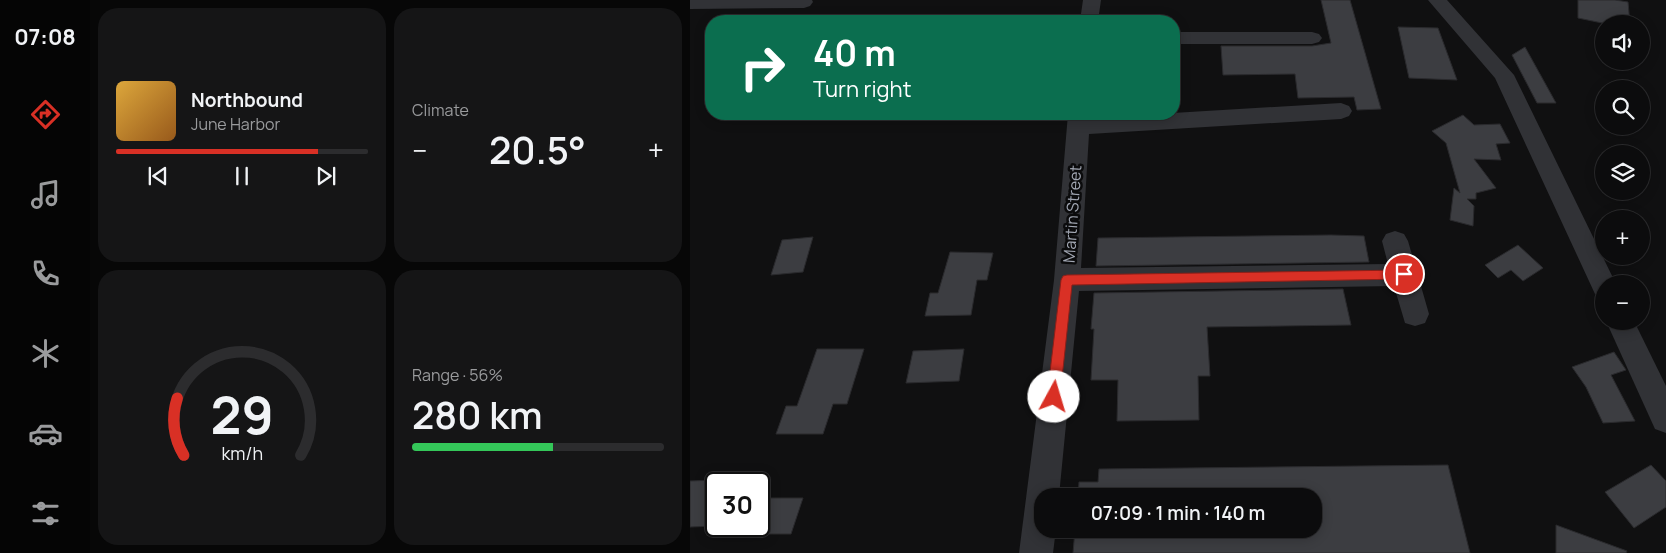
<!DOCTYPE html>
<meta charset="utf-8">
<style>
body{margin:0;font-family:Manrope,sans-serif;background:#151516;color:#f1f3f6;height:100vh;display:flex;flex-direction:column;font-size:19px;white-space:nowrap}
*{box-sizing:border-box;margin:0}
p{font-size:16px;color:#9a9b9d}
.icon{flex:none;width:28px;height:28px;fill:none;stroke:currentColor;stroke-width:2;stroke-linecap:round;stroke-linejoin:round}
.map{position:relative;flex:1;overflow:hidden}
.sheet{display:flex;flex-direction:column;gap:8px;padding:8px;background:#070707;width:600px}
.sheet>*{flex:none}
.guide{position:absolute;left:15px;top:15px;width:475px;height:105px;border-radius:20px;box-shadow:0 2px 12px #0003,0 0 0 1px #2c2c2e;background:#0b6e4f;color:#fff;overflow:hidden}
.buttons{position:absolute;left:905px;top:15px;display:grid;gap:10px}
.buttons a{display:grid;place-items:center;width:55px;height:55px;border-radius:50%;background:#0c0c0d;box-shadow:0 2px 12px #0003,0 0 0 1px #2c2c2e;font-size:25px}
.speed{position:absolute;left:15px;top:472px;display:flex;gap:10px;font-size:25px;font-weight:700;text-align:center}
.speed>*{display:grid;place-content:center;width:65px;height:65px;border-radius:50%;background:#0c0c0d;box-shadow:0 2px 12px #0003,0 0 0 1px #2c2c2e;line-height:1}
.speed .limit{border:2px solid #111;border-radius:8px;background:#fff;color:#111}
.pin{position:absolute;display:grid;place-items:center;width:42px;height:42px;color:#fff;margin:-21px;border:2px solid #fff;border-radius:50%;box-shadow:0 1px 5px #0007}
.me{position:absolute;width:55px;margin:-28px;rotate:6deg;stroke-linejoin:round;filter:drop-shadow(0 0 4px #0008)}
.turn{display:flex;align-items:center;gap:18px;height:105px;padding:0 25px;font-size:22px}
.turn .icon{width:65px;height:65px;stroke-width:2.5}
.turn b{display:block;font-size:35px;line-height:42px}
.big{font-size:38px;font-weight:600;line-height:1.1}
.sheet .tile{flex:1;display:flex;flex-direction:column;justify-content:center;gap:8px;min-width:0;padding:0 18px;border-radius:20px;background:#151516}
.sheet .dial{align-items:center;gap:0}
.dial svg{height:130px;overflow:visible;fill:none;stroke:#2c2c2e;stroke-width:7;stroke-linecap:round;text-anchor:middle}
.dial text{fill:#f1f3f6;stroke:none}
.song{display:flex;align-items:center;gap:15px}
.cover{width:60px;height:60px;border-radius:8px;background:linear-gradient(135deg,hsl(40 70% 55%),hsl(30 70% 35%))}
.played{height:5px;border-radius:2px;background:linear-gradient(90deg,#d93025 80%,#2c2c2e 80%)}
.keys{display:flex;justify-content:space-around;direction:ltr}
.heat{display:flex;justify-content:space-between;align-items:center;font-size:28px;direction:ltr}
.charge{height:8px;border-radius:4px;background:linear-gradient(90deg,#34c759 56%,#2c2c2e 0)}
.sheet .tiles{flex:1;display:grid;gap:8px;grid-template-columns:repeat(2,1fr)}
.trip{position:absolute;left:344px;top:488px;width:288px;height:50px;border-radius:20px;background:#0c0c0d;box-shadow:0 2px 12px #0003,0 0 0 1px #2c2c2e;font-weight:600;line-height:50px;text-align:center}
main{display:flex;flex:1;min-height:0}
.menu{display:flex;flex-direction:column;width:90px;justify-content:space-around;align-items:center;background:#050505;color:#9a9b9d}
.menu .icon{width:35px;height:35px}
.menu .on{color:#d93025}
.menu b{font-size:22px;color:#f1f3f6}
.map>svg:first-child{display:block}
.building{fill:#3c3d41;stroke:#2a2a2d}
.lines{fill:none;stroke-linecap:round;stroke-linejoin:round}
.minor{fill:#313236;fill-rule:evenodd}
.route{fill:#d93025;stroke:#8d1f18}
.labels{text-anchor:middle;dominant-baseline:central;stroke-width:5;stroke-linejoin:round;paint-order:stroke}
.street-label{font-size:16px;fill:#a1a6b2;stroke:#0b0b0c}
</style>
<main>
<nav class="menu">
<b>07:08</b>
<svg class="icon on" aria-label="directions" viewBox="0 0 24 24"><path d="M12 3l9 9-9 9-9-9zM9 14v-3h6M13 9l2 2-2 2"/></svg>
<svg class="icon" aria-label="music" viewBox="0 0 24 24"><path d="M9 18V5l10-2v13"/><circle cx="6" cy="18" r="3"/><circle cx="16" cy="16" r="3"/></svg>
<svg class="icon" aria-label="phone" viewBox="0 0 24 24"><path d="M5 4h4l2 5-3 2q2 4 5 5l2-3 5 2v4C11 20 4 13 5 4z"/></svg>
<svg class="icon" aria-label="climate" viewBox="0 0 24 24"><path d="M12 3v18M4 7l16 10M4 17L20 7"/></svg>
<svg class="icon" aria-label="car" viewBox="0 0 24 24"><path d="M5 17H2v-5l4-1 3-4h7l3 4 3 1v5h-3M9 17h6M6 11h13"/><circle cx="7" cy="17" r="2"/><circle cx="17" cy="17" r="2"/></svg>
<svg class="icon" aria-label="filters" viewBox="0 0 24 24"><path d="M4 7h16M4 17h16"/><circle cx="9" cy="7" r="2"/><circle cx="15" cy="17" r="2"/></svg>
</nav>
<section class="sheet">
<div class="tiles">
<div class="tile">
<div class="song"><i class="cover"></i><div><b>Northbound</b><p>June Harbor</p></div></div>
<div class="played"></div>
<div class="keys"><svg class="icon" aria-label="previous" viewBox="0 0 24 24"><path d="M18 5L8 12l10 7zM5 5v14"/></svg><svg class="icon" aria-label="pause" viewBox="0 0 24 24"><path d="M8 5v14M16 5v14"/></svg><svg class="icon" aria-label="next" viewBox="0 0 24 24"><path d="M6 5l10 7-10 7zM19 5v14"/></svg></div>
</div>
<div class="tile"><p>Climate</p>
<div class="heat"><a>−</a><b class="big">20.5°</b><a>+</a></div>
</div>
<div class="tile dial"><svg viewBox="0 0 100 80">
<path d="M14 69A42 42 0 1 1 86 69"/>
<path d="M14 69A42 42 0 0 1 10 34" stroke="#d93025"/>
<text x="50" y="56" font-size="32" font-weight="700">29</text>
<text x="50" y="72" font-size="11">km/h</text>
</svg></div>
<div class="tile"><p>Range · 56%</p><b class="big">280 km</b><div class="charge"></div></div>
</div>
</section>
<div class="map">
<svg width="976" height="553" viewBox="0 0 976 553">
<rect width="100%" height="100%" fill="#101011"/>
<g class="building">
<polygon points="631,0 660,0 691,109 667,110 664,97 608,98 605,74 533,75 531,46 622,46 641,43"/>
<polygon points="888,0 925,0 938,2 940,24 917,24 888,18"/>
<polygon points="708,27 748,28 767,80 719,78"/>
<polygon points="835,47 866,103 847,103 822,55"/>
<polygon points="773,115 784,125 810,124 820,143 806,144 811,160 784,159 806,188 786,193 786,199 777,199 784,206 783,226 760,220 764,188 770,193 756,143 742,131"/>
<polygon points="641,235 674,236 679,262 406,266 408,238"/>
<polygon points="123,237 113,272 81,275 92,240"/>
<polygon points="828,245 853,268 833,281 821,270 808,278 795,265"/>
<polygon points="260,252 303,253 297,280 287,280 281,315 235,316 240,293 248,293"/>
<polygon points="653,289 661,325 517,327 520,376 508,376 509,420 427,421 428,380 401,380 404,329 401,329 404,293"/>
<polygon points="127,349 174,349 157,404 143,404 133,434 86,434 96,406 107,406"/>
<polygon points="274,349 269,381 216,383 223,351"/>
<polygon points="924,352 936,370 921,375 945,421 913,423 896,387 882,367"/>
<polygon points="758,465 780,553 383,553 385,529 622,529 622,496 388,496 389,482 408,482 409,469"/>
<polygon points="961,465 976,481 976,507 944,528 915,492"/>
<polygon points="26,480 26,526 0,527 0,481"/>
<polygon points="69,498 113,498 101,534 69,534"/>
<polygon points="866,525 937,551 936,553 866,553"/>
</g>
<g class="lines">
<g class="minor">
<polygon points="0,0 122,0 123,2 120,6 114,8 0,9"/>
<polygon points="393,0 411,0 408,21 390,21"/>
<polygon points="738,0 757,0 824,75 926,284 914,284 914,297 905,294 805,78"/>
<polygon points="484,32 622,32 629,34 632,38 629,42 622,44 484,44"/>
<polygon points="651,103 659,106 662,111 659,116 651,119 399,134 391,268 698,264 692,241 696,234 705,231 714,234 718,241 739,314 735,323 725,326 715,323 704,286 389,291 369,496 352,496 352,529 366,529 363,553 329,553 364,280 378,114 400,114 400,118"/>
<polygon points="916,321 944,321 976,386 976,433 965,429"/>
</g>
</g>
<polygon class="route" points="714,270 718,271 720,274 718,278 714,279 382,285 370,397 368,401 364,403 359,401 357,397 371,280 373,276 377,275"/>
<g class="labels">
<g class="street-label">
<text transform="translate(382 214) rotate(-86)">Martin Street</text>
</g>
</g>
</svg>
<div class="buttons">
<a><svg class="icon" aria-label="sound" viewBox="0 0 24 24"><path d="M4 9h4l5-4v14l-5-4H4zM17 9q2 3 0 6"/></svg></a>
<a><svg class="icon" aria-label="search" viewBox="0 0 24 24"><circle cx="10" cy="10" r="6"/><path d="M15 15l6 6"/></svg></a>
<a><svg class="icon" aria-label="layers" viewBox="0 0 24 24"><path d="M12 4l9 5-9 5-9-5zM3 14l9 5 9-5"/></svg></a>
<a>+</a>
<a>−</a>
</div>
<div class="speed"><div class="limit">30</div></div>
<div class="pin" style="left:714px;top:274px;background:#d93025"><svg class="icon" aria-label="arrive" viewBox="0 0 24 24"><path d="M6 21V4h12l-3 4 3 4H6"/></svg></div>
<svg class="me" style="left:364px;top:397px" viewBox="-20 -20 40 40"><circle r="19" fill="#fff"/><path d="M0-13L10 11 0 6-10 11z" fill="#d93025"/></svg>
<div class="trip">07:09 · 1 min · 140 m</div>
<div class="guide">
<div class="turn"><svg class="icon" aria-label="right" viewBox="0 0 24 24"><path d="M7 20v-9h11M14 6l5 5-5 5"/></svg><div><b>40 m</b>Turn right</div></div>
</div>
</div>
</main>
